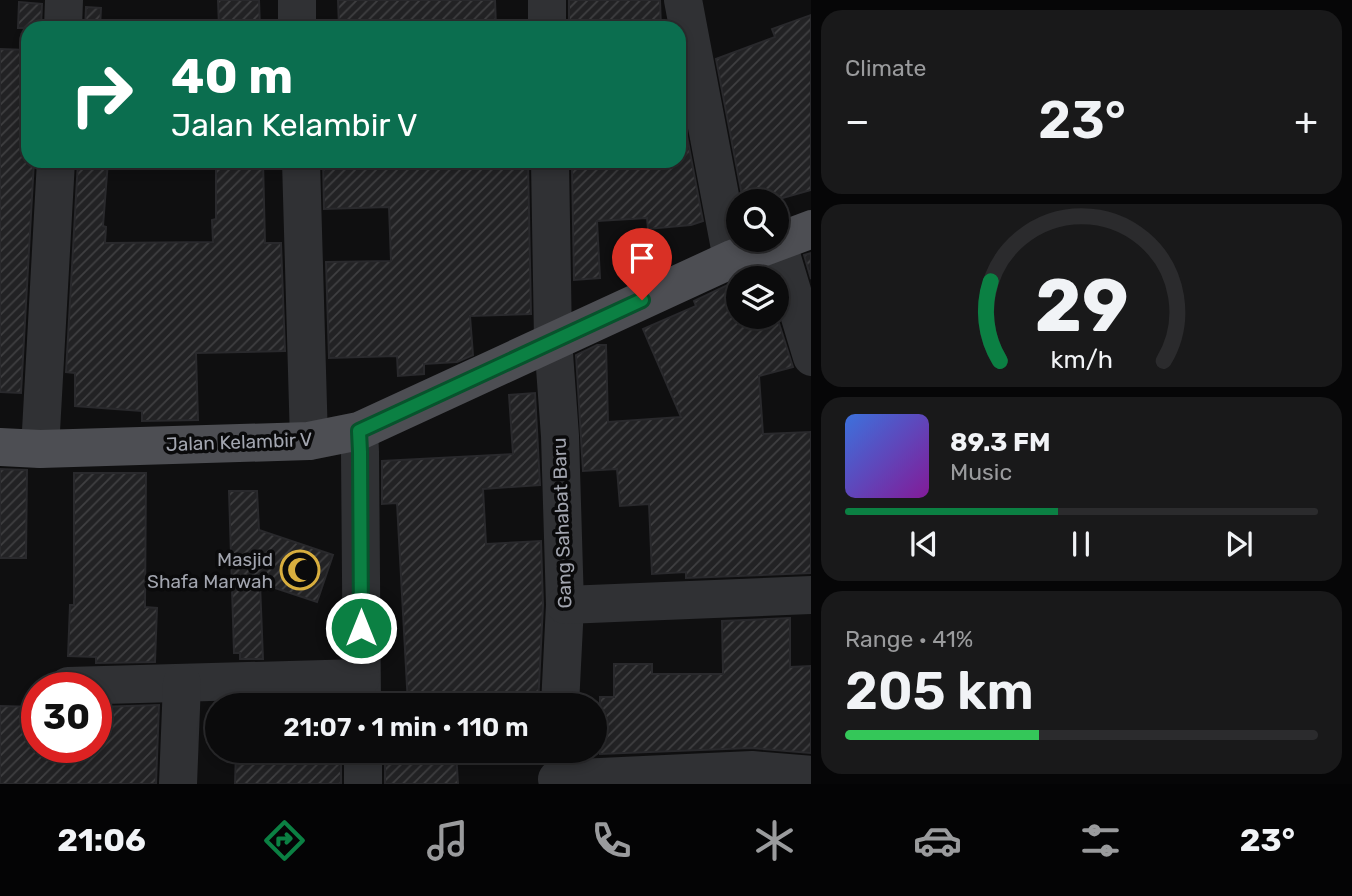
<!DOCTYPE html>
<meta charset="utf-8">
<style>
body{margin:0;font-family:Rubik,sans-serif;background:#19191a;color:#f1f3f6;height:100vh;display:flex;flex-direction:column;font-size:26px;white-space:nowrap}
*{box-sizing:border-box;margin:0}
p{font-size:23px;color:#9a9b9d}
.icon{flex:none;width:38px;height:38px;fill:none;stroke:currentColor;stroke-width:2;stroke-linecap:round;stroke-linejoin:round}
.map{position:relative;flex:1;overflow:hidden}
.drawer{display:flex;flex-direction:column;gap:10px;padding:10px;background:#060607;width:541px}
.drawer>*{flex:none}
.banner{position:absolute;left:21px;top:21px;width:665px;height:147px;border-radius:21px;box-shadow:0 4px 10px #0003,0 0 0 2px #2b2b2d;background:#0b6e4f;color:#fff;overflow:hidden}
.tools{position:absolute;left:726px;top:189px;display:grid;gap:14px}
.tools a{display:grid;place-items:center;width:63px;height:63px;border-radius:50%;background:#0b0b0c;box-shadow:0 4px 10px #0003,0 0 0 2px #2b2b2d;font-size:35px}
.speed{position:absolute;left:21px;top:672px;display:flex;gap:14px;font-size:35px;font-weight:700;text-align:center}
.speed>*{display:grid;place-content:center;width:91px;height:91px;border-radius:50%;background:#0b0b0c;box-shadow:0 4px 10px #0003,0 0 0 2px #2b2b2d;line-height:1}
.speed .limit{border:10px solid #d22;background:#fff;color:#111}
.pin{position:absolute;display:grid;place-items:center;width:60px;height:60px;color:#fff;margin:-72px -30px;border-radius:50% 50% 50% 0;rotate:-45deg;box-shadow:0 0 7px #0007}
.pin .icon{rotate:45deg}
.me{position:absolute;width:77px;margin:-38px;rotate:0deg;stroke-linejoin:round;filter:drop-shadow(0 0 5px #0008)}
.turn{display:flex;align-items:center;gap:24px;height:147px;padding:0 35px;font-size:32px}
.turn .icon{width:91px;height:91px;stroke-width:2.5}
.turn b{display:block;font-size:49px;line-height:60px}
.big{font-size:52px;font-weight:600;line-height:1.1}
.drawer .widget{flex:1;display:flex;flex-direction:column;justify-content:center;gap:10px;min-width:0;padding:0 24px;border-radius:21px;background:#19191a}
.drawer .dial{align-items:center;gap:0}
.dial svg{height:182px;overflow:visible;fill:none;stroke:#2b2b2d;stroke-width:7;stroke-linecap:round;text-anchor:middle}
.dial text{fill:#f1f3f6;stroke:none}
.song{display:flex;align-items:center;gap:21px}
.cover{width:84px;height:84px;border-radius:10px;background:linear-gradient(135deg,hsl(220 70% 55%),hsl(290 70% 35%))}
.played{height:7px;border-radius:4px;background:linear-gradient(90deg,#0b8043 45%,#2b2b2d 45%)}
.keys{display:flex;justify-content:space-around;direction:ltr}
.heat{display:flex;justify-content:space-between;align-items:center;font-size:38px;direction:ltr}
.charge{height:10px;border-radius:5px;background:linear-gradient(90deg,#34c759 41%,#2b2b2d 0)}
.trip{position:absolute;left:205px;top:693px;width:402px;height:70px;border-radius:35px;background:#0b0b0c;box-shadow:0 4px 10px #0003,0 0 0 2px #2b2b2d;font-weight:600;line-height:70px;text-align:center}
.menu{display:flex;height:112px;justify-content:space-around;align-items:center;background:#040405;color:#9a9b9d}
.menu .icon{width:49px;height:49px}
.menu .on{color:#0b8043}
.menu b{font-size:32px;color:#f1f3f6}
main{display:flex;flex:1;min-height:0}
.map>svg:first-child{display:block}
.building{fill:url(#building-hatch);stroke:#29292c;stroke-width:2}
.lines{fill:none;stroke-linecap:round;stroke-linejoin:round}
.minor{stroke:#303134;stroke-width:38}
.major{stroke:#4d4e53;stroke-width:38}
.route-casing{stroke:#07532c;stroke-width:18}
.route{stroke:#0b8043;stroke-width:12}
.labels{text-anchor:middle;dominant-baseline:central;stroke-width:7;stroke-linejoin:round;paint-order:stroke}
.street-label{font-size:19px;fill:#a2a5af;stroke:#0a0a0b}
.poi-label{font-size:19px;fill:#a2a5af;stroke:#0a0a0b;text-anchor:end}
</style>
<main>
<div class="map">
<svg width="812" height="784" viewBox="0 0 812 784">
<defs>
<pattern id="building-hatch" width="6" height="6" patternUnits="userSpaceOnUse" patternTransform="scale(1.75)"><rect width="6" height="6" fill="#222224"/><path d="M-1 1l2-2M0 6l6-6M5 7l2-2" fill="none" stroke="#3f3f41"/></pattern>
</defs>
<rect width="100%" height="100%" fill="#0f0f10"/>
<g class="building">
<polygon points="218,0 259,0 260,28 219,28"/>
<polygon points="338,0 495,0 496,27 339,28"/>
<polygon points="569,0 660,0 661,28 569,28"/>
<polygon points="19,2 42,4 41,28 18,28"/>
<polygon points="86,7 101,8 100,28 85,28"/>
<polygon points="811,15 811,190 772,201 743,201 716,59 775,37 772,29"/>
<polygon points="0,49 28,50 28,161 34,161 21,393 0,392"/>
<polygon points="687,136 703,221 691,225 648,229 647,218 597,221 600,278 574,280 572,168 603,166 603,161 679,161 679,137"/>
<polygon points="78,161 108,161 103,226 106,227 105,243 213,242 212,220 216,219 216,161 263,161 265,243 281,243 285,351 196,353 198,420 142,421 142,411 75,406 75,373 66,372"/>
<polygon points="323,161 528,161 531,314 470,316 473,355 457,362 424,364 424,374 398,376 397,356 329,358 326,262 391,261 389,207 324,209"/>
<polygon points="811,253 811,279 804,255"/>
<polygon points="738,280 738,317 777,317 793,367 759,376 763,434 811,432 811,573 686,578 686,572 652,574 649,504 620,506 617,469 583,471 576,355 597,345 606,345 608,422 681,417 643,329 696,306 694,301"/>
<polygon points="535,393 540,485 483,489 486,544 541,541 543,605 538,705 408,705 397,503 382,504 382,461 513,454 509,395"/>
<polygon points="0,469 27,470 26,558 0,558"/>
<polygon points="74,473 146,473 145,607 157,608 155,662 96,663 96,657 68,656 70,605 74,605"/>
<polygon points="229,491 257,491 259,530 333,555 317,602 260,583 263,659 240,659 240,653 234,653"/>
<polygon points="790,618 790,667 811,666 811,753 751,748 600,754 600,697 614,697 614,664 652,664 652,674 723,674 722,621"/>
<polygon points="289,702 289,705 238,705 238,703"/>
<polygon points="159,705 156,784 0,784 0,706 37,707 37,747 96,747 96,707"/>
<polygon points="236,751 288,751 288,753 341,754 341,784 235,784"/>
<polygon points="411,751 456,751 458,784 385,784 385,756 399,756 398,752"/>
</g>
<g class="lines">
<g class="minor">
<polyline points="547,0 547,28"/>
<polyline points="683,0 732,259"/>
<polyline points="63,28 64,0"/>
<polyline points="297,28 297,0"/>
<polyline points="301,161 309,441"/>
<polyline points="550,161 553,340 560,436 565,605 560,705"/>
<polyline points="777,241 812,357"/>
<polyline points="359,431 360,452 362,702"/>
<polyline points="40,449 56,161"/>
<polyline points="565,605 812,595"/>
<polyline points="68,686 361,678"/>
<polyline points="363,751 363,784"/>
<polyline points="557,779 752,770 812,775"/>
<polyline points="178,784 182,683"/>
</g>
<polyline class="major" points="0,447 40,449 309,441 359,431 732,259 812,229"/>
</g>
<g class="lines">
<defs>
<polyline id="route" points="361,628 360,452 359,431 642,300"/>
</defs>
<use href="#route" class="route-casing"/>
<use href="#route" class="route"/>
</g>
<defs>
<symbol id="mosque-ring" viewBox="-11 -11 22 22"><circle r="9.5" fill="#0a0a0b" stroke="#d8ae3e" stroke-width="1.5"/><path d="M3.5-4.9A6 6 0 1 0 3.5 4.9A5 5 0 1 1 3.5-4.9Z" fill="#d8ae3e"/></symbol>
</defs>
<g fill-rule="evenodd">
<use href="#mosque-ring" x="278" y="548" width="44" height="44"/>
</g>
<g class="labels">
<g class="street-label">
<text transform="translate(239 442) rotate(-2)">Jalan Kelambir V</text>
<text transform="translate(562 523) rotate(-92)">Gang Sahabat Baru</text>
</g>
<g class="poi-label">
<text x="273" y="559">Masjid<tspan x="273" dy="22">Shafa Marwah</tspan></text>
</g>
</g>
</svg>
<div class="tools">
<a><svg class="icon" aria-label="search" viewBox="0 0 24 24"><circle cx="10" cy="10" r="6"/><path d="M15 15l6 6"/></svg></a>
<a><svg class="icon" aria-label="layers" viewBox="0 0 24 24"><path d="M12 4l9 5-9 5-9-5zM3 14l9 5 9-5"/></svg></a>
</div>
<div class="speed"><div class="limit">30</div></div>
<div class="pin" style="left:642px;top:300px;background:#d93025"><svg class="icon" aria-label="arrive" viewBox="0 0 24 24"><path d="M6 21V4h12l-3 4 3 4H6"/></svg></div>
<svg class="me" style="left:361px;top:628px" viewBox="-20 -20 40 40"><circle r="17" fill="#0b8043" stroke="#fff" stroke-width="3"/><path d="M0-11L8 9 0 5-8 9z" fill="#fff"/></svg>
<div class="trip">21:07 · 1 min · 110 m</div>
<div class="banner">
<div class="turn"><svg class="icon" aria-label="right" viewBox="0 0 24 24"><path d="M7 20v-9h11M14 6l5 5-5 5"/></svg><div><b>40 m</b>Jalan Kelambir V</div></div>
</div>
</div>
<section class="drawer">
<div class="widget"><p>Climate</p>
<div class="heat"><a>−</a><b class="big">23°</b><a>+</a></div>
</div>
<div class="widget dial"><svg viewBox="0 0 100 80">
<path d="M14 69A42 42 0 1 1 86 69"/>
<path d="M14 69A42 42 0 0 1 10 34" stroke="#0b8043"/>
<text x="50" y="56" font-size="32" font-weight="700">29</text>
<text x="50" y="72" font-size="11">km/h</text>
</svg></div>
<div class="widget">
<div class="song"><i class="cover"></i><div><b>89.3 FM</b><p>Music</p></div></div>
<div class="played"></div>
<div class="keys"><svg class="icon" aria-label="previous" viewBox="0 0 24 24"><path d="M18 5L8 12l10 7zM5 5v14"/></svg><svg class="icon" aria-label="pause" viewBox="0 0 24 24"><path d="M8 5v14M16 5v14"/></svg><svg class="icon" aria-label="next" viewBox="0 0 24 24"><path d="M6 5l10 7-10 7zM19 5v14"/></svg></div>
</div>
<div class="widget"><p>Range · 41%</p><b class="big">205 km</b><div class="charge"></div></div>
</section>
</main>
<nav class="menu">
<b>21:06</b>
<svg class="icon on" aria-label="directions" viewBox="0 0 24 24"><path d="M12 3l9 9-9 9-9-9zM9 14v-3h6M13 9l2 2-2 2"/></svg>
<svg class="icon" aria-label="music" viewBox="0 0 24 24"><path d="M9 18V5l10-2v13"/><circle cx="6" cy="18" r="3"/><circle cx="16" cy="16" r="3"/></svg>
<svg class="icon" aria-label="phone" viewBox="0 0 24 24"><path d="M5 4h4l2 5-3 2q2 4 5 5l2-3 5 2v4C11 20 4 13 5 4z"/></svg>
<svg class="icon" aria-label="climate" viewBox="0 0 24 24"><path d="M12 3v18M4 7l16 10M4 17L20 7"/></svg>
<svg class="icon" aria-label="car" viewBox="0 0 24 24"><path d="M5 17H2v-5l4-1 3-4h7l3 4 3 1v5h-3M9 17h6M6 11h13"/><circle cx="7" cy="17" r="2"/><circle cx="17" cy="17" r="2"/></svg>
<svg class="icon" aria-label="filters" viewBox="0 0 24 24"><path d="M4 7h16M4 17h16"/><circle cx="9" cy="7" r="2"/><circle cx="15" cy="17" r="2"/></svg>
<b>23°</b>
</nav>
